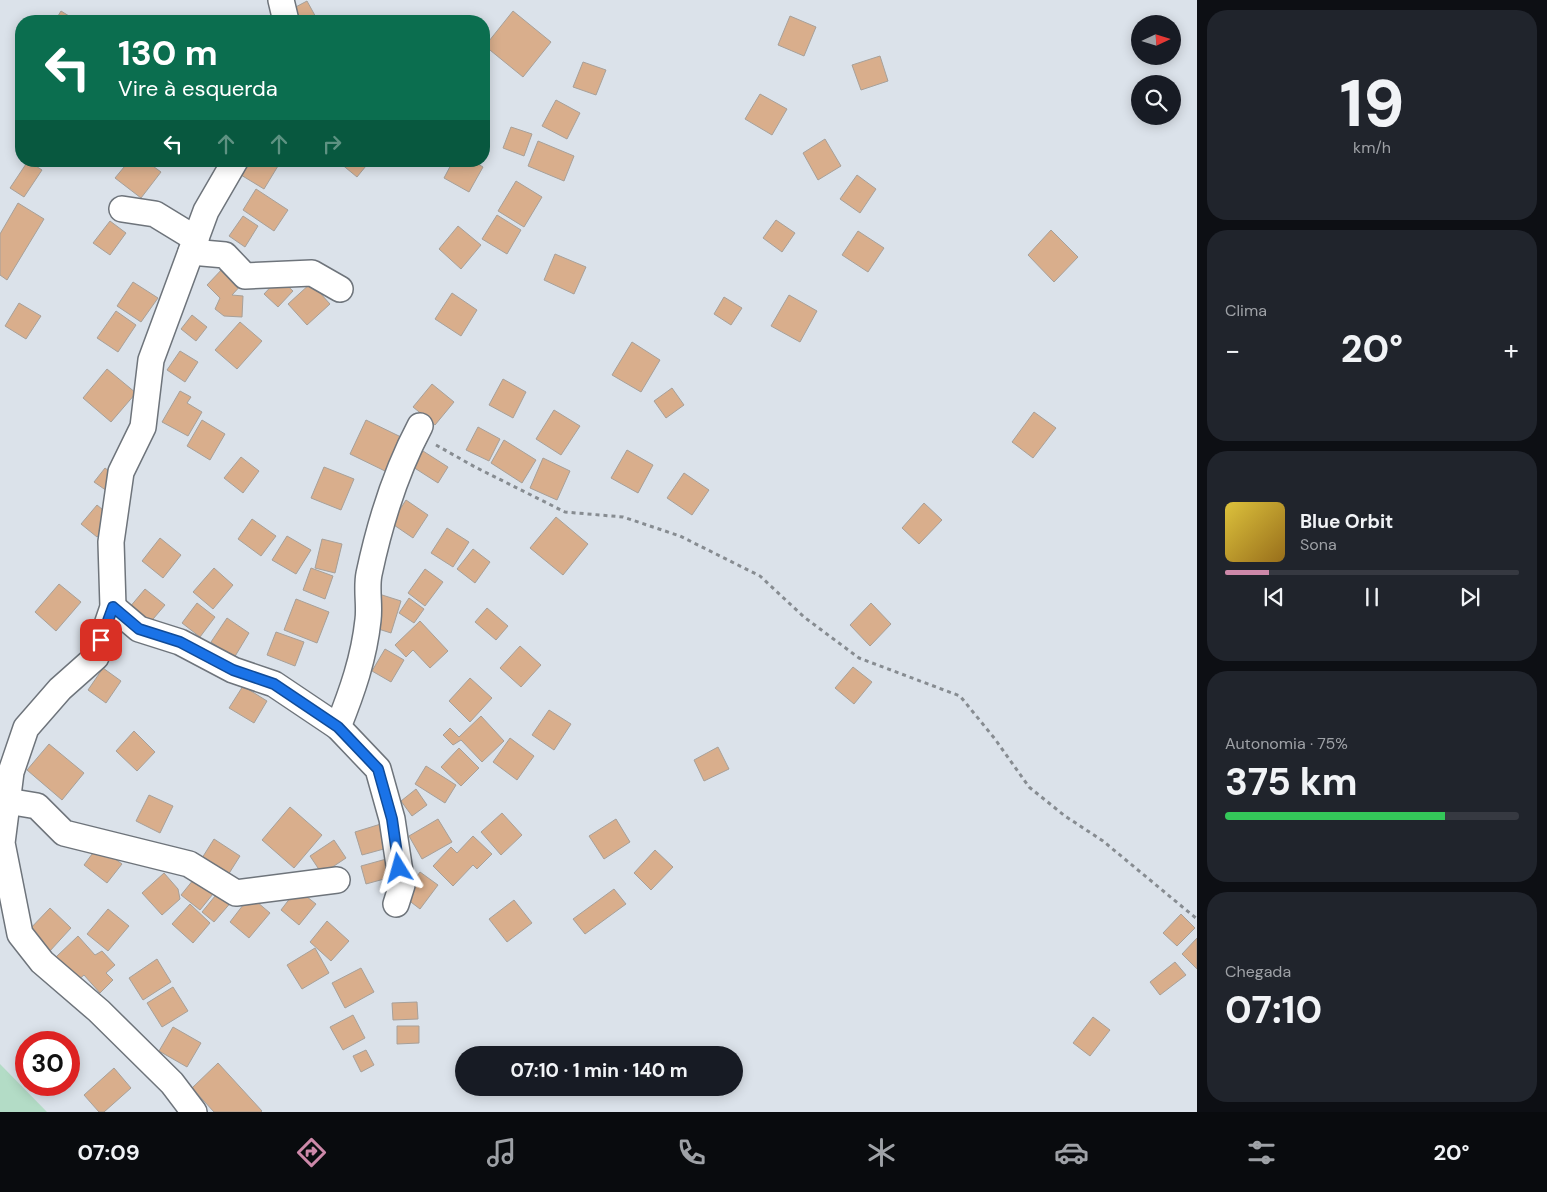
<!DOCTYPE html>
<html lang="pt">
<meta charset="utf-8">
<style>
body{margin:0;font-family:"DM Sans",sans-serif;background:#20242c;color:#f1f3f6;height:100vh;display:flex;flex-direction:column;font-size:19px;white-space:nowrap}
*{box-sizing:border-box;margin:0}
p{font-size:16px;color:#9ea1a6}
.icon{flex:none;width:28px;height:28px;fill:none;stroke:currentColor;stroke-width:2;stroke-linecap:round;stroke-linejoin:round}
.map{position:relative;flex:1;overflow:hidden}
.sheet{display:flex;flex-direction:column;gap:10px;padding:10px;background:#0d0f14;width:350px}
.sheet>*{flex:none}
.banner{position:absolute;left:15px;top:15px;width:475px;height:152px;border-radius:20px;box-shadow:0 2px 12px #0003;background:#0b6e4f;color:#fff;overflow:hidden}
.needle{width:32px;rotate:86deg}
.buttons{position:absolute;left:1131px;top:15px;display:grid;gap:10px}
.buttons a{display:grid;place-items:center;width:50px;height:50px;border-radius:50%;background:#171b24;box-shadow:0 2px 12px #0003;font-size:25px}
.speed{position:absolute;left:15px;top:1031px;display:flex;gap:10px;font-size:25px;font-weight:700;text-align:center}
.speed>*{display:grid;place-content:center;width:65px;height:65px;border-radius:50%;background:#171b24;box-shadow:0 2px 12px #0003;line-height:1}
.speed .limit{border:8px solid #d22;background:#fff;color:#111}
.pin{position:absolute;display:grid;place-items:center;width:42px;height:42px;color:#fff;margin:-21px;border-radius:10px;box-shadow:0 2px 8px #0006}
.me{position:absolute;width:55px;margin:-28px;rotate:352deg;stroke-linejoin:round;filter:drop-shadow(0 0 4px #0008)}
.turn{display:flex;align-items:center;gap:18px;height:105px;padding:0 20px;font-size:22px}
.turn .icon{width:65px;height:65px;stroke-width:2.5}
.turn b{display:block;font-size:35px;line-height:42px}
.lanes{display:flex;align-items:center;height:48px;padding:0 20px;background:#0003;justify-content:center;gap:25px;direction:ltr}
.lanes .off{opacity:.35}
.big{font-size:38px;font-weight:700;line-height:1.1}
.sheet .card{flex:1;display:flex;flex-direction:column;justify-content:center;gap:8px;min-width:0;padding:0 18px;border-radius:20px;background:#20242c}
.sheet .dial{align-items:center;gap:0}
.dial b{font-size:65px;line-height:1}
.song{display:flex;align-items:center;gap:15px}
.cover{width:60px;height:60px;border-radius:8px;background:linear-gradient(135deg,hsl(50 70% 55%),hsl(40 70% 35%))}
.played{height:5px;border-radius:2px;background:linear-gradient(90deg,#cd88a9 15%,#363941 15%)}
.keys{display:flex;justify-content:space-around;direction:ltr}
.heat{display:flex;justify-content:space-between;align-items:center;font-size:28px;direction:ltr}
.charge{height:8px;border-radius:4px;background:linear-gradient(90deg,#34c759 75%,#363941 0)}
.trip{position:absolute;left:455px;top:1046px;width:288px;height:50px;border-radius:25px;background:#171b24;box-shadow:0 2px 12px #0003;font-weight:700;line-height:50px;text-align:center}
.menu{display:flex;height:80px;justify-content:space-around;align-items:center;background:#090b0e;color:#9ea1a6}
.menu .icon{width:35px;height:35px}
.menu .active{color:#cd88a9}
.menu b{font-size:22px;color:#f1f3f6}
main{display:flex;flex:1;min-height:0}
.map>svg:first-child{display:block}
.green{fill:#b3dcc6}
.building{fill:#d9ae8c;stroke:#a7a099}
.lines{fill:none;stroke-linecap:round;stroke-linejoin:round}
.minor-casing{stroke:#6e747b;stroke-width:28}
.path{stroke:#878c91;stroke-width:3;stroke-dasharray:4 4;stroke-linecap:butt}
.minor{stroke:#fff;stroke-width:25}
.route-casing{stroke:#114b97;stroke-width:12}
.route{stroke:#1a73e8;stroke-width:9}
</style>
<main>
<div class="map">
<svg width="1197" height="1112" viewBox="0 0 1197 1112">
<rect width="100%" height="100%" fill="#dbe2ea"/>
<polygon class="green" points="0,1064 47,1112 0,1112"/>
<g class="building">
<polygon points="307,1 318,21 296,21 290,10"/>
<polygon points="61,11 77,21 55,21"/>
<polygon points="513,11 551,42 523,77 485,46"/>
<polygon points="790,16 816,27 804,56 778,45"/>
<polygon points="880,56 888,81 861,90 852,65"/>
<polygon points="583,62 606,70 596,95 573,87"/>
<polygon points="760,94 787,109 772,135 745,119"/>
<polygon points="556,100 580,113 567,139 542,126"/>
<polygon points="511,127 532,134 524,156 503,148"/>
<polygon points="825,139 841,166 818,180 803,153"/>
<polygon points="538,141 574,156 564,181 528,166"/>
<polygon points="28,161 42,170 24,197 10,188"/>
<polygon points="129,161 146,161 161,172 141,198 115,178"/>
<polygon points="249,161 281,161 264,189 241,175"/>
<polygon points="341,161 370,161 357,177 340,163"/>
<polygon points="453,161 473,161 483,167 469,192 444,178"/>
<polygon points="857,175 876,189 860,213 840,199"/>
<polygon points="516,181 542,197 524,227 498,211"/>
<polygon points="256,189 288,210 274,231 243,210"/>
<polygon points="18,203 44,219 7,280 0,275 0,234"/>
<polygon points="497,215 521,230 507,254 482,239"/>
<polygon points="243,216 258,226 245,247 229,236"/>
<polygon points="776,220 795,233 782,252 763,238"/>
<polygon points="110,221 126,233 110,255 93,243"/>
<polygon points="458,226 481,245 461,269 439,249"/>
<polygon points="1051,230 1078,257 1054,282 1028,255"/>
<polygon points="858,231 884,248 868,272 842,255"/>
<polygon points="555,254 586,267 574,294 544,280"/>
<polygon points="225,266 243,283 232,295 243,296 242,317 224,316 215,309 220,298 207,285"/>
<polygon points="279,278 293,291 278,307 264,294"/>
<polygon points="133,282 158,298 141,322 117,306"/>
<polygon points="311,283 330,304 307,325 288,304"/>
<polygon points="452,293 477,310 461,336 435,319"/>
<polygon points="789,295 817,311 800,342 771,326"/>
<polygon points="724,297 742,308 731,325 714,314"/>
<polygon points="19,303 41,316 26,339 5,326"/>
<polygon points="116,311 136,325 118,352 97,338"/>
<polygon points="192,315 207,327 196,341 181,329"/>
<polygon points="240,322 262,341 237,369 215,350"/>
<polygon points="632,342 660,360 641,392 612,375"/>
<polygon points="180,351 198,362 185,382 167,370"/>
<polygon points="107,369 136,393 111,422 83,398"/>
<polygon points="503,379 526,392 513,418 489,405"/>
<polygon points="432,384 454,402 435,425 413,407"/>
<polygon points="672,388 684,405 666,418 654,401"/>
<polygon points="180,391 191,397 187,403 202,412 188,436 162,422"/>
<polygon points="554,410 580,426 561,455 536,439"/>
<polygon points="1034,412 1056,428 1033,458 1012,442"/>
<polygon points="202,420 225,434 210,460 187,446"/>
<polygon points="366,420 401,437 385,471 350,454"/>
<polygon points="478,427 500,439 489,461 466,450"/>
<polygon points="504,440 536,460 522,483 491,463"/>
<polygon points="627,450 653,465 638,493 611,478"/>
<polygon points="423,451 448,467 438,483 413,467"/>
<polygon points="241,457 259,471 243,493 224,478"/>
<polygon points="543,458 570,471 557,500 530,488"/>
<polygon points="324,467 354,479 341,510 311,498"/>
<polygon points="105,468 118,478 107,491 94,482"/>
<polygon points="684,473 709,490 692,515 667,498"/>
<polygon points="406,500 428,515 413,538 391,523"/>
<polygon points="924,503 942,520 919,544 902,528"/>
<polygon points="97,505 113,518 97,537 81,524"/>
<polygon points="556,517 588,544 563,575 530,548"/>
<polygon points="252,519 276,536 261,556 238,539"/>
<polygon points="447,528 469,542 453,567 431,553"/>
<polygon points="287,536 311,550 296,574 272,560"/>
<polygon points="160,538 181,555 163,578 142,561"/>
<polygon points="322,539 342,544 335,573 315,568"/>
<polygon points="473,549 490,562 475,583 457,569"/>
<polygon points="214,568 233,585 213,609 193,592"/>
<polygon points="311,568 333,576 325,599 303,590"/>
<polygon points="425,569 443,582 425,606 408,593"/>
<polygon points="59,584 81,602 56,631 35,612"/>
<polygon points="145,589 165,605 148,625 129,608"/>
<polygon points="379,594 401,601 391,633 369,626"/>
<polygon points="409,598 424,609 414,623 399,613"/>
<polygon points="296,599 329,612 317,643 284,630"/>
<polygon points="197,603 215,617 200,637 182,623"/>
<polygon points="871,603 891,624 870,646 850,625"/>
<polygon points="487,608 508,626 496,640 475,622"/>
<polygon points="227,618 249,633 234,658 211,642"/>
<polygon points="420,621 448,651 430,668 413,650 406,657 395,645"/>
<polygon points="276,632 304,642 295,666 267,655"/>
<polygon points="520,646 541,665 521,687 500,668"/>
<polygon points="385,649 404,660 391,682 372,671"/>
<polygon points="853,667 872,682 854,704 835,688"/>
<polygon points="103,668 121,681 106,703 88,690"/>
<polygon points="470,678 492,698 470,722 449,701"/>
<polygon points="243,686 267,701 254,723 229,708"/>
<polygon points="549,710 571,724 554,750 532,735"/>
<polygon points="481,716 504,741 482,762 461,740 453,745 443,735 450,728 459,737"/>
<polygon points="134,731 155,752 137,771 116,751"/>
<polygon points="510,738 534,756 517,780 493,762"/>
<polygon points="49,744 84,773 62,800 27,770"/>
<polygon points="718,747 729,769 704,781 694,760"/>
<polygon points="459,748 479,768 461,786 441,767"/>
<polygon points="426,766 456,785 445,803 415,784"/>
<polygon points="416,789 427,805 412,816 401,801"/>
<polygon points="149,795 173,806 160,833 136,821"/>
<polygon points="290,807 322,835 294,868 262,840"/>
<polygon points="502,813 522,835 501,855 481,832"/>
<polygon points="438,819 452,842 422,859 409,836"/>
<polygon points="616,819 630,842 604,859 589,836"/>
<polygon points="384,823 391,847 362,855 355,832"/>
<polygon points="473,836 492,854 477,869 473,865 453,886 433,866 451,847 457,853"/>
<polygon points="214,839 240,856 223,883 197,866"/>
<polygon points="334,840 346,858 322,874 310,856"/>
<polygon points="98,846 122,864 107,883 84,865"/>
<polygon points="655,850 673,867 651,890 634,873"/>
<polygon points="390,858 395,876 366,884 361,866"/>
<polygon points="420,872 438,885 420,909 403,896"/>
<polygon points="164,873 178,889 180,899 162,915 142,893"/>
<polygon points="198,874 217,889 200,910 181,895"/>
<polygon points="297,889 316,904 299,925 281,910"/>
<polygon points="614,889 626,904 585,934 573,919"/>
<polygon points="220,890 233,900 214,922 202,912"/>
<polygon points="250,896 270,913 249,938 230,922"/>
<polygon points="514,900 532,923 507,942 489,919"/>
<polygon points="190,904 210,923 193,943 172,924"/>
<polygon points="50,908 71,928 49,952 27,932"/>
<polygon points="108,909 129,926 108,951 87,934"/>
<polygon points="1181,914 1195,928 1177,946 1163,933"/>
<polygon points="327,921 349,941 331,961 310,942"/>
<polygon points="78,936 95,955 102,951 115,965 106,973 113,980 100,993 84,975 78,980 56,957"/>
<polygon points="1197,938 1197,969 1182,954"/>
<polygon points="315,948 329,973 302,989 287,965"/>
<polygon points="157,959 171,982 143,1000 129,978"/>
<polygon points="1175,962 1186,975 1160,995 1150,982"/>
<polygon points="361,968 374,992 345,1008 332,983"/>
<polygon points="173,987 188,1011 162,1027 147,1003"/>
<polygon points="417,1002 418,1019 393,1020 392,1003"/>
<polygon points="353,1015 365,1038 343,1050 330,1027"/>
<polygon points="1093,1017 1110,1030 1090,1056 1073,1043"/>
<polygon points="397,1026 419,1026 419,1043 397,1044"/>
<polygon points="173,1027 201,1043 187,1067 159,1051"/>
<polygon points="366,1050 374,1065 361,1072 353,1056"/>
<polygon points="218,1063 262,1111 261,1112 214,1112 192,1088"/>
<polygon points="114,1068 131,1088 104,1112 99,1112 84,1095"/>
</g>
<g class="lines">
<defs>
<g id="minor">
<polyline points="281,0 286,21"/>
<polyline points="122,209 155,214 196,239"/>
<polyline points="191,252 225,255 245,276 312,273 340,289"/>
<polyline points="113,607 139,629 180,642 233,670 274,684 338,727 378,769 392,819 402,885 396,904"/>
<path d="M 338,727 C 352,692 364,658 368,620 C 370,605 366,589 369,574 C 380,522 395,473 420,426"/>
<polyline points="7,801 37,806 64,833 189,864 236,893 337,880"/>
<polyline points="194,1112 172,1083 99,1011 42,962 20,934 2,843 11,772 26,728 60,689 96,657 113,607 111,542 121,472 143,427 151,360 206,211 235,161"/>
</g>
</defs>
<use href="#minor" class="minor-casing"/>
<polyline class="path" points="436,445 475,467 565,512 623,517 680,536 760,576 804,617 859,658 960,696 995,739 1029,787 1065,816 1103,841 1197,919"/>
<use href="#minor" class="minor"/>
</g>
<g class="lines">
<defs>
<polyline id="route" points="101,640 113,607 139,629 180,642 233,670 274,684 338,727 378,769 392,819 399,868"/>
</defs>
<use href="#route" class="route-casing"/>
<use href="#route" class="route"/>
</g>
</svg>
<div class="buttons">
<a><svg class="needle" viewBox="-14 -14 28 28"><path d="M0-13l5 13h-10z" fill="#e53935"/><path d="M0 13l5-13h-10z" fill="#9ea1a6"/></svg></a>
<a><svg class="icon" aria-label="search" viewBox="0 0 24 24"><circle cx="10" cy="10" r="6"/><path d="M15 15l6 6"/></svg></a>
</div>
<div class="speed"><div class="limit">30</div></div>
<div class="pin" style="left:101px;top:640px;background:#d93025"><svg class="icon" aria-label="arrive" viewBox="0 0 24 24"><path d="M6 21V4h12l-3 4 3 4H6"/></svg></div>
<svg class="me" style="left:399px;top:868px" viewBox="-20 -20 40 40"><path d="M0-17L14 15 0 8-14 15z" fill="#1a73e8" stroke="#fff" stroke-width="4"/></svg>
<div class="trip">07:10 · 1 min · 140 m</div>
<div class="banner">
<div class="turn"><svg class="icon" aria-label="left" viewBox="0 0 24 24"><path d="M17 20v-9H6M10 6l-5 5 5 5"/></svg><div><b>130 m</b>Vire à esquerda</div></div>
<div class="lanes"><svg class="icon" aria-label="left" viewBox="0 0 24 24"><path d="M17 20v-9H6M10 6l-5 5 5 5"/></svg><svg class="icon off" aria-label="ahead" viewBox="0 0 24 24"><path d="M12 20V5M6 11l6-6 6 6"/></svg><svg class="icon off" aria-label="ahead" viewBox="0 0 24 24"><path d="M12 20V5M6 11l6-6 6 6"/></svg><svg class="icon off" aria-label="right" viewBox="0 0 24 24"><path d="M7 20v-9h11M14 6l5 5-5 5"/></svg></div>
</div>
</div>
<section class="sheet">
<div class="card dial"><b>19</b><p>km/h</p></div>
<div class="card"><p>Clima</p>
<div class="heat"><a>−</a><b class="big">20°</b><a>+</a></div>
</div>
<div class="card">
<div class="song"><i class="cover"></i><div><b>Blue Orbit</b><p>Sona</p></div></div>
<div class="played"></div>
<div class="keys"><svg class="icon" aria-label="previous" viewBox="0 0 24 24"><path d="M18 5L8 12l10 7zM5 5v14"/></svg><svg class="icon" aria-label="pause" viewBox="0 0 24 24"><path d="M8 5v14M16 5v14"/></svg><svg class="icon" aria-label="next" viewBox="0 0 24 24"><path d="M6 5l10 7-10 7zM19 5v14"/></svg></div>
</div>
<div class="card"><p>Autonomia · 75%</p><b class="big">375 km</b><div class="charge"></div></div>
<div class="card"><p>Chegada</p><b class="big">07:10</b></div>
</section>
</main>
<nav class="menu">
<b>07:09</b>
<svg class="icon active" aria-label="directions" viewBox="0 0 24 24"><path d="M12 3l9 9-9 9-9-9zM9 14v-3h6M13 9l2 2-2 2"/></svg>
<svg class="icon" aria-label="music" viewBox="0 0 24 24"><path d="M9 18V5l10-2v13"/><circle cx="6" cy="18" r="3"/><circle cx="16" cy="16" r="3"/></svg>
<svg class="icon" aria-label="phone" viewBox="0 0 24 24"><path d="M5 4h4l2 5-3 2q2 4 5 5l2-3 5 2v4C11 20 4 13 5 4z"/></svg>
<svg class="icon" aria-label="climate" viewBox="0 0 24 24"><path d="M12 3v18M4 7l16 10M4 17L20 7"/></svg>
<svg class="icon" aria-label="car" viewBox="0 0 24 24"><path d="M5 17H2v-5l4-1 3-4h7l3 4 3 1v5h-3M9 17h6M6 11h13"/><circle cx="7" cy="17" r="2"/><circle cx="17" cy="17" r="2"/></svg>
<svg class="icon" aria-label="filters" viewBox="0 0 24 24"><path d="M4 7h16M4 17h16"/><circle cx="9" cy="7" r="2"/><circle cx="15" cy="17" r="2"/></svg>
<b>20°</b>
</nav>
